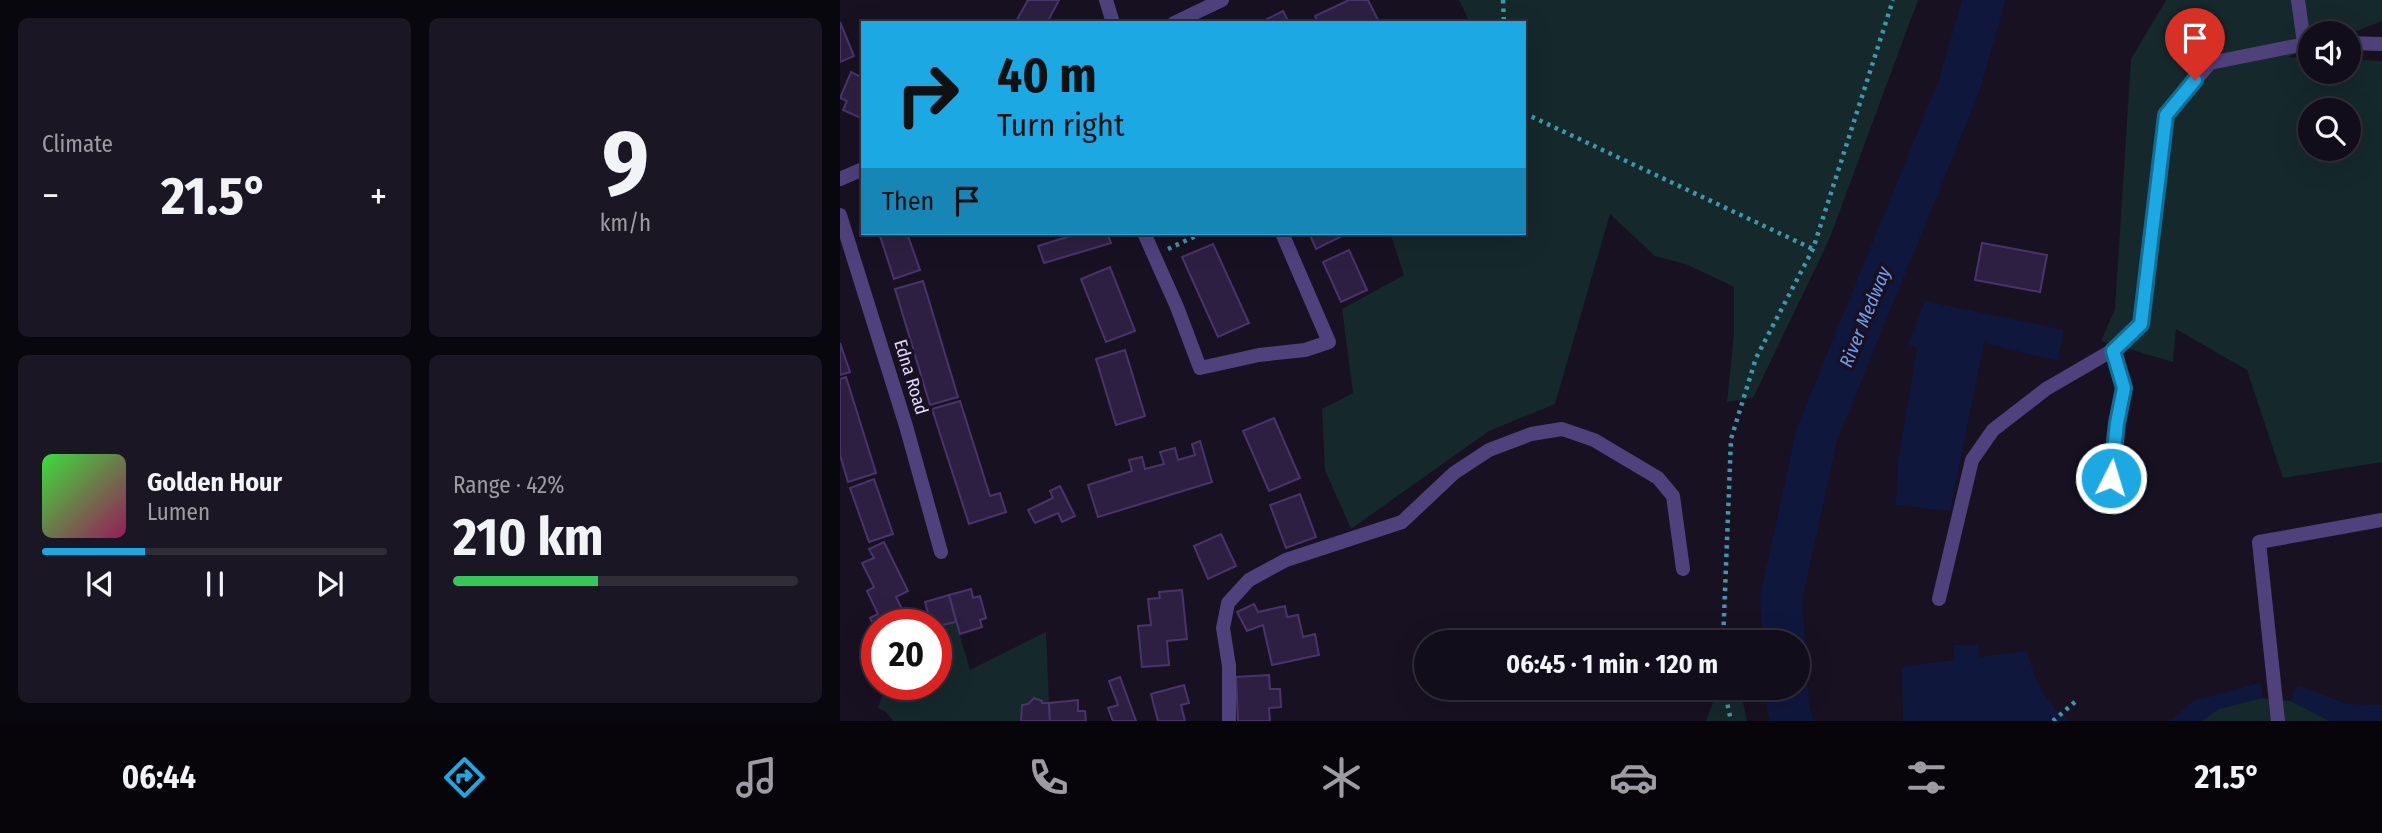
<!DOCTYPE html>
<meta charset="utf-8">
<style>
body{margin:0;font-family:"Fira Sans Condensed",sans-serif;background:#1a1623;color:#f1f3f6;height:100vh;display:flex;flex-direction:column;font-size:26px;white-space:nowrap}
*{box-sizing:border-box;margin:0}
p{font-size:23px;color:#9c9ca2}
.icon{flex:none;width:38px;height:38px;fill:none;stroke:currentColor;stroke-width:2;stroke-linecap:round;stroke-linejoin:round}
.map{position:relative;flex:1;overflow:hidden}
.details{display:flex;flex-direction:column;gap:18px;padding:18px;background:#09070e;width:840px}
.details>*{flex:none}
.hud{position:absolute;left:21px;top:21px;width:665px;height:214px;border-radius:0px;box-shadow:0 7px 28px #0002,0 0 0 2px #302d39;background:#1ba8e3;color:#111;overflow:hidden}
.buttons{position:absolute;left:1458px;top:21px;display:grid;gap:14px}
.buttons a{display:grid;place-items:center;width:63px;height:63px;border-radius:50%;background:#110d1a;box-shadow:0 7px 28px #0002,0 0 0 2px #302d39;font-size:35px}
.speed{position:absolute;left:21px;top:609px;display:flex;gap:14px;font-size:35px;font-weight:700;text-align:center}
.speed>*{display:grid;place-content:center;width:91px;height:91px;border-radius:50%;background:#110d1a;box-shadow:0 7px 28px #0002,0 0 0 2px #302d39;line-height:1}
.speed .limit{border:10px solid #d22;background:#fff;color:#111}
.pin{position:absolute;display:grid;place-items:center;width:60px;height:60px;color:#fff;margin:-72px -30px;border-radius:50% 50% 50% 0;rotate:-45deg;box-shadow:0 0 7px #0007}
.pin .icon{rotate:45deg}
.me{position:absolute;width:77px;margin:-38px;rotate:5deg;stroke-linejoin:round;filter:drop-shadow(0 0 5px #0008)}
.turn{display:flex;align-items:center;gap:24px;height:147px;padding:0 21px;font-size:32px}
.turn .icon{width:91px;height:91px;stroke-width:2.5}
.turn b{display:block;font-size:49px;line-height:60px}
.then{display:flex;align-items:center;height:66px;padding:0 21px;background:#0003;gap:14px;font-size:26px}
.big{font-size:52px;font-weight:700;line-height:1.1}
.details .widget{flex:1;display:flex;flex-direction:column;justify-content:center;gap:10px;min-width:0;padding:0 24px;border-radius:10px;background:#1a1623}
.details .dial{align-items:center;gap:0}
.dial b{font-size:91px;line-height:1}
.song{display:flex;align-items:center;gap:21px}
.cover{width:84px;height:84px;border-radius:10px;background:linear-gradient(135deg,hsl(120 70% 55%),hsl(330 70% 35%))}
.played{height:7px;border-radius:4px;background:linear-gradient(90deg,#1ba8e3 30%,#302d39 30%)}
.keys{display:flex;justify-content:space-around;direction:ltr}
.heat{display:flex;justify-content:space-between;align-items:center;font-size:38px;direction:ltr}
.charge{height:10px;border-radius:5px;background:linear-gradient(90deg,#34c759 42%,#302d39 0)}
.details .tiles{flex:1;display:grid;gap:18px;grid-template-columns:repeat(2,1fr)}
.trip{position:absolute;left:574px;top:630px;width:396px;height:70px;border-radius:35px;background:#110d1a;box-shadow:0 7px 28px #0002,0 0 0 2px #302d39;font-weight:700;line-height:70px;text-align:center}
.tabs{display:flex;height:112px;justify-content:space-around;align-items:center;background:#07050a;color:#9c9ca2}
.tabs .icon{width:49px;height:49px}
.tabs .active{color:#1ba8e3}
.tabs b{font-size:32px;color:#f1f3f6}
main{display:flex;flex:1;min-height:0}
.map>svg:first-child{display:block}
.green{fill:#15282c;fill-rule:evenodd}
.water{fill:#10173d}
.lines{fill:none;stroke-linecap:round;stroke-linejoin:round}
.river{stroke:#10173d;stroke-width:42}
.building{fill:#2d1f41;stroke:#49346a;stroke-width:2}
.path{stroke:#3d9aa8;stroke-width:4.5;stroke-dasharray:3.5 5;stroke-linecap:butt}
.service{stroke:#4f417c;stroke-width:14}
.minor{stroke:#4f417c;stroke-width:14}
.route-casing{stroke:#126d94;stroke-width:18}
.route{stroke:#1ba8e3;stroke-width:12}
.labels{text-anchor:middle;dominant-baseline:central;stroke-width:7;stroke-linejoin:round;paint-order:stroke}
.street-label{font-size:18px;fill:#e2d7fa;stroke:#171122}
.water-label{font-size:19px;font-style:italic;fill:#719cee;stroke:#171122}
</style>
<main>
<section class="details">
<div class="tiles">
<div class="widget"><p>Climate</p>
<div class="heat"><a>−</a><b class="big">21.5°</b><a>+</a></div>
</div>
<div class="widget dial"><b>9</b><p>km/h</p></div>
<div class="widget">
<div class="song"><i class="cover"></i><div><b>Golden Hour</b><p>Lumen</p></div></div>
<div class="played"></div>
<div class="keys"><svg class="icon" aria-label="previous" viewBox="0 0 24 24"><path d="M18 5L8 12l10 7zM5 5v14"/></svg><svg class="icon" aria-label="pause" viewBox="0 0 24 24"><path d="M8 5v14M16 5v14"/></svg><svg class="icon" aria-label="next" viewBox="0 0 24 24"><path d="M6 5l10 7-10 7zM19 5v14"/></svg></div>
</div>
<div class="widget"><p>Range · 42%</p><b class="big">210 km</b><div class="charge"></div></div>
</div>
</section>
<div class="map">
<svg width="1542" height="721" viewBox="0 0 1542 721">
<rect width="100%" height="100%" fill="#171122"/>
<g class="green">
<polygon points="619,0 1078,0 989,240 913,398 887,402 894,334 894,287 848,265 815,256 770,214 715,404 649,431 511,529 485,470 482,409 513,393 502,309 564,275 550,233 684,233 684,23 630,23"/>
<path d="M 1326,0 L 1542,0 L 1542,21 L 1509,34 L 1470,33 L 1470,48 L 1448,57 L 1470,58 L 1470,72 L 1508,72 L 1509,59 L 1542,61 L 1542,462 L 1443,478 L 1407,370 L 1336,329 L 1333,362 L 1261,341 L 1275,309 L 1291,59 ZM 1470,110 L 1508,110 L 1508,149 L 1470,149 Z"/>
<polygon points="116,622 130,670 206,632 209,703 202,703 197,698 188,702 188,704 182,705 181,721 53,721 46,712 38,708 46,684 96,684 96,637 104,634 102,625"/>
<polygon points="878,688 900,688 907,721 866,721"/>
<polygon points="1422,698 1451,701 1490,721 1361,721 1379,709"/>
</g>
<g class="water">
<polygon points="1085,301 1224,330 1218,361 1144,343 1110,511 1056,505 1058,461 1077,348 1068,344"/>
<path d="M 1113,645 L 1138,645 L 1140,657 L 1187,651 C 1197,683 1202,700 1230,721 L 1063,721 L 1062,667 L 1114,660 Z"/>
<polygon points="1419,683 1422,687 1422,698 1379,709 1361,721 1330,721 1353,701"/>
<polygon points="1460,686 1507,704 1542,705 1542,721 1490,721 1451,701 1455,688"/>
</g>
<g class="lines">
<g class="river">
<polyline points="944,642 941,599 977,434 1119,86 1144,0"/>
<polyline points="947,688 948,707 952,721"/>
</g>
</g>
<g class="building">
<polygon points="188,0 219,0 207,23 175,23"/>
<polygon points="509,0 528,0 538,20 532,23 478,23 475,16"/>
<polygon points="443,11 449,23 419,23"/>
<polygon points="0,22 14,56 0,62"/>
<polygon points="11,72 23,78 23,119 3,110 7,101 0,98"/>
<polygon points="39,233 67,233 80,270 54,279"/>
<polygon points="240,233 267,233 271,243 204,263 198,246"/>
<polygon points="469,233 503,233 504,235 476,249"/>
<polygon points="1142,243 1207,255 1200,292 1135,280"/>
<polygon points="373,244 409,323 378,337 342,257"/>
<polygon points="509,250 527,290 501,302 483,262"/>
<polygon points="270,267 295,331 266,342 241,279"/>
<polygon points="83,281 118,397 90,405 55,289"/>
<polygon points="0,343 10,372 0,375"/>
<polygon points="285,350 305,416 276,425 256,359"/>
<polygon points="6,377 36,473 8,482 0,455 0,379"/>
<polygon points="120,401 150,496 160,493 166,512 129,524 92,409"/>
<polygon points="434,418 460,478 429,491 403,431"/>
<polygon points="360,441 372,482 258,517 248,485 292,471 289,460 302,457 305,469 324,464 320,452 335,448 338,460 355,455 352,444"/>
<polygon points="34,479 53,534 29,542 10,488"/>
<polygon points="220,486 235,516 222,522 218,513 195,523 188,510 213,498 210,491"/>
<polygon points="460,494 476,537 446,548 430,505"/>
<polygon points="381,534 396,566 368,579 354,546"/>
<polygon points="44,542 68,591 56,597 67,619 56,625 37,625 37,631 30,618 38,614 27,591 34,587 22,563 34,558 29,549"/>
<polygon points="131,589 133,598 140,596 146,618 140,620 142,627 120,634 109,595"/>
<polygon points="342,590 347,639 327,641 329,665 302,667 298,626 311,625 308,599 320,598 319,592"/>
<polygon points="109,595 116,622 102,625 105,634 96,637 96,625 83,625 81,619 89,617 85,602"/>
<polygon points="414,604 418,612 445,606 447,617 458,615 463,637 475,634 479,655 432,665 423,625 407,631 397,612"/>
<polygon points="429,675 430,689 440,689 441,707 429,708 430,721 398,721 396,677"/>
<polygon points="280,677 296,721 273,721 268,708 278,705 269,681"/>
<polygon points="344,685 349,703 341,705 345,721 318,721 311,694"/>
<polygon points="194,698 202,701 202,703 209,703 210,721 181,721 182,705 188,704"/>
<polygon points="238,700 238,711 245,711 246,721 210,721 209,703"/>
</g>
<g class="lines">
<g class="path">
<polyline points="663,0 664,23"/>
<polyline points="684,113 973,249"/>
<polyline points="328,249 362,233"/>
<polyline points="883,642 891,439 916,358 973,249 1053,0"/>
<polyline points="884,688 891,721"/>
<polyline points="1213,721 1236,701"/>
</g>
<g class="service">
<polyline points="1458,0 1464,43"/>
<polyline points="1508,43 1542,44"/>
<polyline points="1273,350 1284,388 1277,423 1271,478 1279,498"/>
<polyline points="1099,599 1132,460 1153,430 1206,389 1273,350 1301,324 1326,115 1370,63 1470,43"/>
<polyline points="389,666 383,628 388,603 409,580 446,560 562,522 614,473 649,450 691,434 722,429 754,440 818,478 833,496 843,569"/>
<polyline points="1438,721 1419,542 1542,520"/>
</g>
<g class="minor">
<polyline points="266,0 273,23"/>
<polyline points="334,23 382,0"/>
<polyline points="0,179 23,169"/>
<polyline points="0,215 66,426 101,552"/>
<polyline points="304,233 337,307 360,368 419,355 465,350 489,342 442,233"/>
<polyline points="389,666 389,721"/>
</g>
</g>
<g class="lines">
<defs>
<polyline id="route" points="1271,478 1277,423 1284,388 1273,351 1301,324 1326,115 1355,80"/>
</defs>
<use href="#route" class="route-casing"/>
<use href="#route" class="route"/>
</g>
<g class="labels">
<g class="street-label">
<text transform="translate(71 377) rotate(73)">Edna Road</text>
</g>
<g class="water-label">
<text transform="translate(1025 317) rotate(-68)">River Medway</text>
</g>
</g>
</svg>
<div class="buttons">
<a><svg class="icon" aria-label="sound" viewBox="0 0 24 24"><path d="M4 9h4l5-4v14l-5-4H4zM17 9q2 3 0 6"/></svg></a>
<a><svg class="icon" aria-label="search" viewBox="0 0 24 24"><circle cx="10" cy="10" r="6"/><path d="M15 15l6 6"/></svg></a>
</div>
<div class="speed"><div class="limit">20</div></div>
<div class="pin" style="left:1355px;top:80px;background:#d93025"><svg class="icon" aria-label="arrive" viewBox="0 0 24 24"><path d="M6 21V4h12l-3 4 3 4H6"/></svg></div>
<svg class="me" style="left:1271px;top:478px" viewBox="-20 -20 40 40"><circle r="17" fill="#1ba8e3" stroke="#fff" stroke-width="3"/><path d="M0-11L8 9 0 5-8 9z" fill="#fff"/></svg>
<div class="trip">06:45 · 1 min · 120 m</div>
<div class="hud">
<div class="turn"><svg class="icon" aria-label="right" viewBox="0 0 24 24"><path d="M7 20v-9h11M14 6l5 5-5 5"/></svg><div><b>40 m</b>Turn right</div></div>
<div class="then">Then<svg class="icon" aria-label="arrive" viewBox="0 0 24 24"><path d="M6 21V4h12l-3 4 3 4H6"/></svg></div>
</div>
</div>
</main>
<nav class="tabs">
<b>06:44</b>
<svg class="icon active" aria-label="directions" viewBox="0 0 24 24"><path d="M12 3l9 9-9 9-9-9zM9 14v-3h6M13 9l2 2-2 2"/></svg>
<svg class="icon" aria-label="music" viewBox="0 0 24 24"><path d="M9 18V5l10-2v13"/><circle cx="6" cy="18" r="3"/><circle cx="16" cy="16" r="3"/></svg>
<svg class="icon" aria-label="phone" viewBox="0 0 24 24"><path d="M5 4h4l2 5-3 2q2 4 5 5l2-3 5 2v4C11 20 4 13 5 4z"/></svg>
<svg class="icon" aria-label="climate" viewBox="0 0 24 24"><path d="M12 3v18M4 7l16 10M4 17L20 7"/></svg>
<svg class="icon" aria-label="car" viewBox="0 0 24 24"><path d="M5 17H2v-5l4-1 3-4h7l3 4 3 1v5h-3M9 17h6M6 11h13"/><circle cx="7" cy="17" r="2"/><circle cx="17" cy="17" r="2"/></svg>
<svg class="icon" aria-label="filters" viewBox="0 0 24 24"><path d="M4 7h16M4 17h16"/><circle cx="9" cy="7" r="2"/><circle cx="15" cy="17" r="2"/></svg>
<b>21.5°</b>
</nav>
